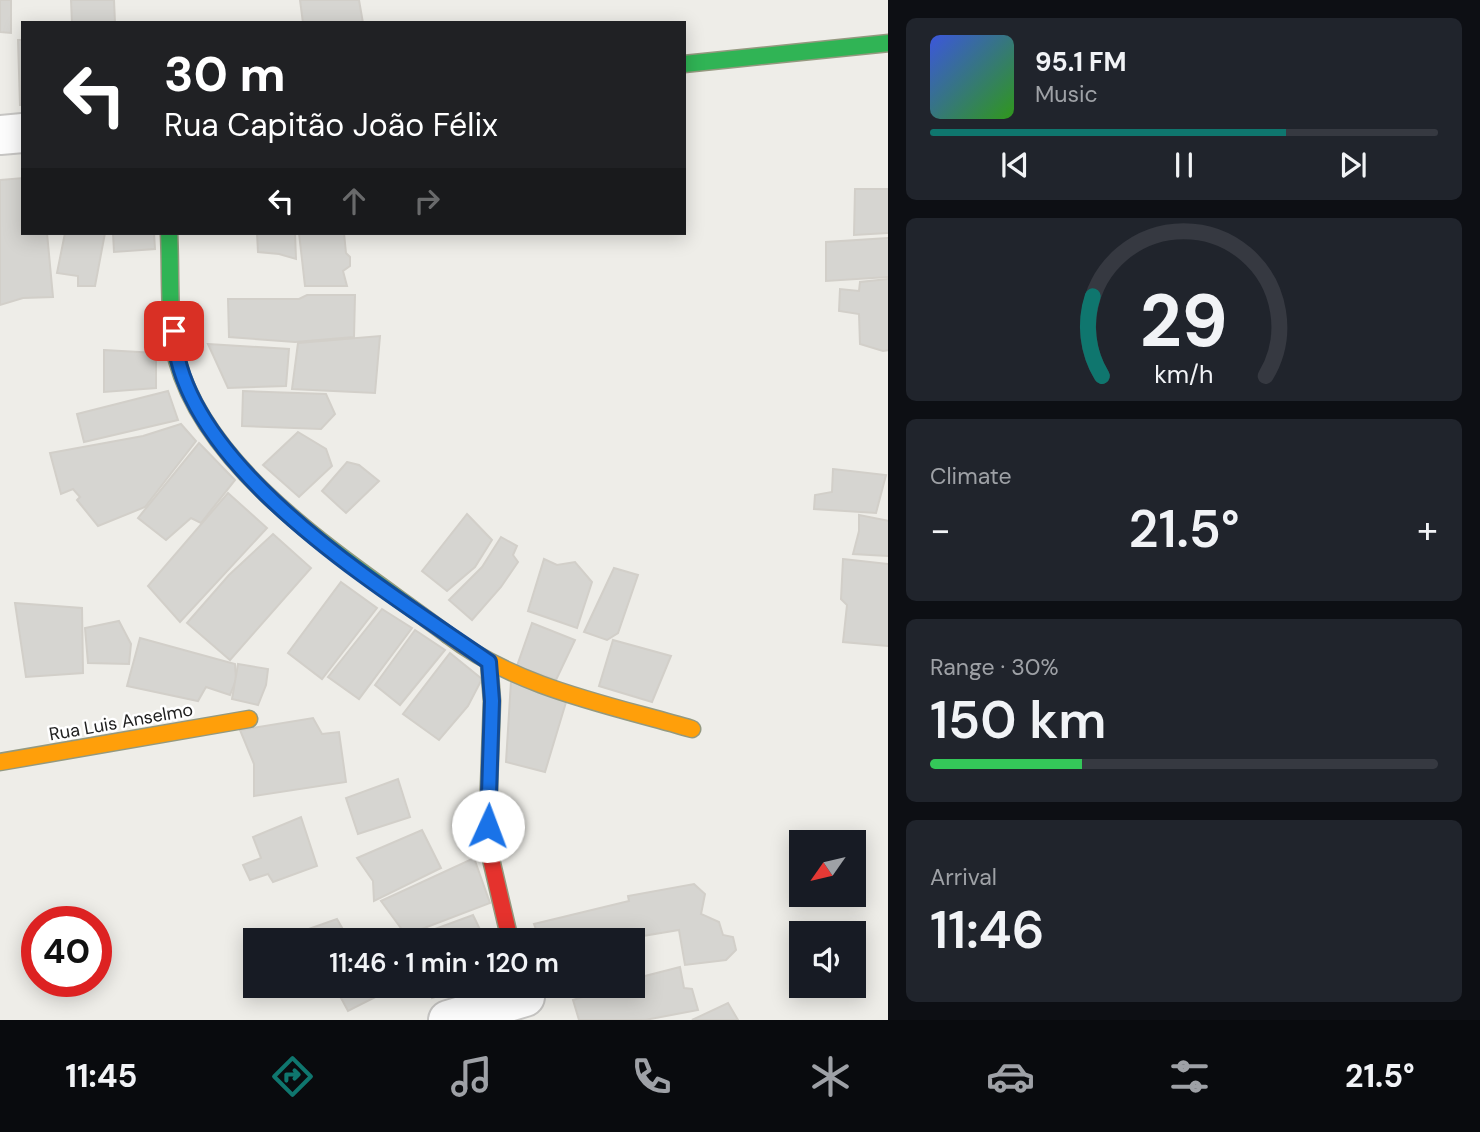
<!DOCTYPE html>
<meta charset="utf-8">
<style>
body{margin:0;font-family:"DM Sans",sans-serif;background:#20242c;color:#f1f3f6;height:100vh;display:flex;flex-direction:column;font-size:26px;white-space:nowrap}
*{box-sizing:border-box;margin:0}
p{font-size:23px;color:#9ea1a6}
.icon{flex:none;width:38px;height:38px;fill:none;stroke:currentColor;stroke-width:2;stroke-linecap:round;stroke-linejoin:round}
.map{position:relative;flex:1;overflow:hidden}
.drawer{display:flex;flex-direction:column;gap:18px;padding:18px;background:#0d0f14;width:592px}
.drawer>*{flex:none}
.hud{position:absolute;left:21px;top:21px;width:665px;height:214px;border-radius:0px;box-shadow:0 4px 18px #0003;background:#202124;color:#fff;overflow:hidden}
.needle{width:46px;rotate:236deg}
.buttons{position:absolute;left:789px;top:830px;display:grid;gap:14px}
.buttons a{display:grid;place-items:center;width:77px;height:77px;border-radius:0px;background:#171b24;box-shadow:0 4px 18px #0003;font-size:35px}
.speed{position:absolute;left:21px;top:906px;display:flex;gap:14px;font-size:35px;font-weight:700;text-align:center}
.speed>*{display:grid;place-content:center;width:91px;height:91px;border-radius:50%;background:#171b24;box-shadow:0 4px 18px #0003;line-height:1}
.speed .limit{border:10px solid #d22;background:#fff;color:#111}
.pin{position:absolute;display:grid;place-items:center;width:60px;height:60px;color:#fff;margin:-30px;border-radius:14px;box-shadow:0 4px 10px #0006}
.me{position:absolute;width:77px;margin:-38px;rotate:2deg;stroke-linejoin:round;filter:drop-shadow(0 0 5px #0008)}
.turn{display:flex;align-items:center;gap:24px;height:147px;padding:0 28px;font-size:32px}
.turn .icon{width:91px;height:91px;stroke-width:2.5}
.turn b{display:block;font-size:49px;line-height:60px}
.lanes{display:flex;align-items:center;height:66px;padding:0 28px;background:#0003;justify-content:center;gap:35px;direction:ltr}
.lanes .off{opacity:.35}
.big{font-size:52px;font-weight:600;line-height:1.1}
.drawer .card{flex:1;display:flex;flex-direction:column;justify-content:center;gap:10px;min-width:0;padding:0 24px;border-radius:10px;background:#20242c}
.drawer .dial{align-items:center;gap:0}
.dial svg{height:182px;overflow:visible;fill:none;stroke:#363941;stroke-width:7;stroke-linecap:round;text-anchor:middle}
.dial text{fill:#f1f3f6;stroke:none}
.song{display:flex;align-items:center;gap:21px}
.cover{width:84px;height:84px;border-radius:10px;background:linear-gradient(135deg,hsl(230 70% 55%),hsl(110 70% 35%))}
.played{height:7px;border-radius:4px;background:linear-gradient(90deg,#0f766e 70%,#363941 70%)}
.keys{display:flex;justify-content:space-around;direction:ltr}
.heat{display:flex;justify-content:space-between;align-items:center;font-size:38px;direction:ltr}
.charge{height:10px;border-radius:5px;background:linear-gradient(90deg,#34c759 30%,#363941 0)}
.trip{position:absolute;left:243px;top:928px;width:402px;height:70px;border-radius:0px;background:#171b24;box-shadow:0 4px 18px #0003;font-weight:600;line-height:70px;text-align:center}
.tabs{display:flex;height:112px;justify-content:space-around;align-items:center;background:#090b0e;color:#9ea1a6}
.tabs .icon{width:49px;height:49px}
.tabs .active{color:#0f766e}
.tabs b{font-size:32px;color:#f1f3f6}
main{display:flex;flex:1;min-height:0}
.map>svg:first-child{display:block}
.building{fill:#d6d5d1;stroke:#d2cfc9;stroke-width:2}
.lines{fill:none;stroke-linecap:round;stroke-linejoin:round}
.street-casing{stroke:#c7c6c4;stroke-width:42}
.fast-casing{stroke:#94997f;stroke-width:19}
.slow-casing{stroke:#94997f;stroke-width:19}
.jam-casing{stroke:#94997f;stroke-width:19}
.street{stroke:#fcfcfc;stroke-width:38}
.fast{stroke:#30b455;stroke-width:16}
.slow{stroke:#ff9f0a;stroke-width:16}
.jam{stroke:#e5322d;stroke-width:16}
.route-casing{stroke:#114b97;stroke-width:18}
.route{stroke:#1a73e8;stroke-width:12}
.labels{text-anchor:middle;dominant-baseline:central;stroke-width:5;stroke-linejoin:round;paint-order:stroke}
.street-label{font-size:18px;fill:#202020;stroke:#fff}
</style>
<main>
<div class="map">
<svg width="889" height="1020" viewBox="0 0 889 1020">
<rect width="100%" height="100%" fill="#eeede8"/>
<g class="building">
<polygon points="0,0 11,0 11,33 0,32"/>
<polygon points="71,0 114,0 115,23 72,23"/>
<polygon points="300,0 359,0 363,23 303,23"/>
<polygon points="18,40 23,40 23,105 20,105"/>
<polygon points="23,178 23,233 47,233 53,297 23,298 0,305 0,180"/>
<polygon points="855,189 889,189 889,233 854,235"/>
<polygon points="65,233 105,233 95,286 78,286 78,276 57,273"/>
<polygon points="113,233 154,233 155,249 114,252"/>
<polygon points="257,233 295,233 296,259 279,254 258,252"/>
<polygon points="299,233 344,233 346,253 350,257 350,266 343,271 347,286 305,286"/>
<polygon points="889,238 889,277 826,281 826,242"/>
<polygon points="889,279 889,350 883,351 860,344 859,314 839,311 840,289 859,291 860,282"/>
<polygon points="307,295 355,295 354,337 295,342 229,337 228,299 299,299"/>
<polygon points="380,336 375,393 292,389 298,343"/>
<polygon points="208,344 289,349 286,386 228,388"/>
<polygon points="104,350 156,353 156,388 104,392"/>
<polygon points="168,391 178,420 84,442 77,414"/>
<polygon points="243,391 326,394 335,414 321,429 242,426"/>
<polygon points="181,424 196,441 145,507 98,526 77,500 80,497 73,489 61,494 50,453 143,436"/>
<polygon points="298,432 326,449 332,466 299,497 263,465"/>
<polygon points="199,443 235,480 201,523 191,518 166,540 138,518"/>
<polygon points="347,462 359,465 379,481 346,513 322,491"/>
<polygon points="833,469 886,475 876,513 814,509 815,495 832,492"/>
<polygon points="228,493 267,528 180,622 148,586"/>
<polygon points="467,514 492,540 475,567 447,591 422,571"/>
<polygon points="859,515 889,521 889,556 853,554 859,531"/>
<polygon points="273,534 311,568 230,660 187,623 229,575"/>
<polygon points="501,537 517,546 513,555 518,562 501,587 472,620 449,600 482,567"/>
<polygon points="544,559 557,565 575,562 592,582 577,628 528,611"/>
<polygon points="843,559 889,564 889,646 843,642 847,605 841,599"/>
<polygon points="614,568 638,575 618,633 607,640 584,632"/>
<polygon points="341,582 377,608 322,679 288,653"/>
<polygon points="15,603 82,608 83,673 26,677"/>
<polygon points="382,609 412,628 359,699 328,677"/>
<polygon points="119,621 131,644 129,664 88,663 85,628"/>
<polygon points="532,623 575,640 556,680 517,666"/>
<polygon points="415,630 445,650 400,705 375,685"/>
<polygon points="140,638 235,664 236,680 230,695 206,687 198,701 127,686"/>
<polygon points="613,640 671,656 652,702 599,686"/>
<polygon points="450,653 482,679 468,706 439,740 403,714"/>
<polygon points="238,664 268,669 266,685 258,705 232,699"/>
<polygon points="511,681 567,699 545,772 506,762"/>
<polygon points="313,718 322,734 339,732 346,782 254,796 254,764 240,730"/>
<polygon points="398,779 410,817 358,834 346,798"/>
<polygon points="301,817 317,866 273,882 268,874 250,880 243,865 261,858 253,837"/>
<polygon points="422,830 441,868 374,901 373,881 357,858"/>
<polygon points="474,858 490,903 406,935 381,901"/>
<polygon points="694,884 705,894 701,914 719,922 723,935 733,937 736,950 726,960 685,965 679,930 619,940 540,940 534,924 629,901 628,896"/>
<polygon points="473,915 485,940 408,939"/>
<polygon points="337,919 349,940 305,940 300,932"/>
<polygon points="634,949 643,972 634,979"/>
<polygon points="680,967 684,988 692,989 698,1010 645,1020 579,1020 573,1000 623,985 634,985 645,976"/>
<polygon points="334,985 391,985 393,988 348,1011"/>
<polygon points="427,985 485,985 461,999 454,991 432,998"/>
<polygon points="564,985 608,985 567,996"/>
<polygon points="728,1003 738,1020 692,1020"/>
</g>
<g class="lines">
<defs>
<g id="street">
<polyline points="0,135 23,133"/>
<polyline points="448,1020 525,997"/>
</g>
<g id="fast">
<polyline points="684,64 889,43"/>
<path d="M 169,233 C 171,270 168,326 177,360 C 209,478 357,566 448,635"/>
</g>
<g id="slow">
<path d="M 448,635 C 517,688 610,705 692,729"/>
<polyline points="0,762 249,719"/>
</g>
<polyline id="jam" points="489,662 492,701 487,842 510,940"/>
</defs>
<use href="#street" class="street-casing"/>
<use href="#fast" class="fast-casing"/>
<use href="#slow" class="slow-casing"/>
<use href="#jam" class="jam-casing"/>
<use href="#street" class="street"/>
<use href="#fast" class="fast"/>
<use href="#slow" class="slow"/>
<use href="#jam" class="jam"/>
</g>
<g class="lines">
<defs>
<path id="route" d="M 174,331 C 179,467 387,591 489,662 L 492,701 L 488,826"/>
</defs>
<use href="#route" class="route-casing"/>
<use href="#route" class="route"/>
</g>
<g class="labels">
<g class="street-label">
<text transform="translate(121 722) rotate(-10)">Rua Luis Anselmo</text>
</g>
</g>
</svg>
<div class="buttons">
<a><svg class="needle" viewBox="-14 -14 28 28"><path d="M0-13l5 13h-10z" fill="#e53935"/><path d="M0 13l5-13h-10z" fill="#9ea1a6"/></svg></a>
<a><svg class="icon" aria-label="sound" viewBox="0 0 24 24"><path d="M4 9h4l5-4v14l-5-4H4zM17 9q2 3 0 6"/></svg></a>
</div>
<div class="speed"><div class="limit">40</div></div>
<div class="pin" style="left:174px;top:331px;background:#d93025"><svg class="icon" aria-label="arrive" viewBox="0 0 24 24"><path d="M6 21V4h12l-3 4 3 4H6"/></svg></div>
<svg class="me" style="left:488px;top:826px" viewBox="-20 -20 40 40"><circle r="19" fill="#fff"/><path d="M0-13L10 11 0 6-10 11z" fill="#1a73e8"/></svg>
<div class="trip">11:46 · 1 min · 120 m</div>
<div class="hud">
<div class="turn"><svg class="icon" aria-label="left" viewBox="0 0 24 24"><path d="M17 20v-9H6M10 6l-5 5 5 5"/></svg><div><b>30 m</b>Rua Capitão João Félix</div></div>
<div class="lanes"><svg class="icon" aria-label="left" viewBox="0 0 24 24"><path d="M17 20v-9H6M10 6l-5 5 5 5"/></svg><svg class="icon off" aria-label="ahead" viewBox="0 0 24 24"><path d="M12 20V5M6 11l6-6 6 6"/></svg><svg class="icon off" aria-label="right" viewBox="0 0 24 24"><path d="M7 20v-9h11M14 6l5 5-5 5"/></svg></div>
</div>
</div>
<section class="drawer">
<div class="card">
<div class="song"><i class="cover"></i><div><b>95.1 FM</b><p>Music</p></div></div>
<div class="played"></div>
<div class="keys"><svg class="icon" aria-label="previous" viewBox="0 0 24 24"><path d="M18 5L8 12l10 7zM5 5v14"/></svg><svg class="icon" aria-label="pause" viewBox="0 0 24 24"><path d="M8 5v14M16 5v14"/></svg><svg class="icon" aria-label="next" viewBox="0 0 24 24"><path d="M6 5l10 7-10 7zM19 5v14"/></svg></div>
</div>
<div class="card dial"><svg viewBox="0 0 100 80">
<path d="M14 69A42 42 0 1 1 86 69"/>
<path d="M14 69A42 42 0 0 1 10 34" stroke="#0f766e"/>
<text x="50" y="56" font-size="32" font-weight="700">29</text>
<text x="50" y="72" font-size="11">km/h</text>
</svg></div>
<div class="card"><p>Climate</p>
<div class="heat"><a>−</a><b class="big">21.5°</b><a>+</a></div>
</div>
<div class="card"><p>Range · 30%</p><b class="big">150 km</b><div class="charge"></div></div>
<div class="card"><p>Arrival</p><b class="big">11:46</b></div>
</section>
</main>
<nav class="tabs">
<b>11:45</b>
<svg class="icon active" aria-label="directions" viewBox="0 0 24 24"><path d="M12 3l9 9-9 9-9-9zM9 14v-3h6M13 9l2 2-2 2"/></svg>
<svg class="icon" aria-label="music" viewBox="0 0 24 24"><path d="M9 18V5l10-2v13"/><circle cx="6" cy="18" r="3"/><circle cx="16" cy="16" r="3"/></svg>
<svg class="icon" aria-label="phone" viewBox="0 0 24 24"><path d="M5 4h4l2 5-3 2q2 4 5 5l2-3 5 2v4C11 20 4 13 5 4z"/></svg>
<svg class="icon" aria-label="climate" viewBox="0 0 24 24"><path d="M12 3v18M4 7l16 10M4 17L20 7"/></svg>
<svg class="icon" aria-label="car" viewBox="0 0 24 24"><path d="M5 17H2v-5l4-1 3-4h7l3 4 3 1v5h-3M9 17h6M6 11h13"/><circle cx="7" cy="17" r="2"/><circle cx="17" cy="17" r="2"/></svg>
<svg class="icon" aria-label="filters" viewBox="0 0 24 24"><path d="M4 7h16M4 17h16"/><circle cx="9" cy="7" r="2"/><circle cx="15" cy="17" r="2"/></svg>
<b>21.5°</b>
</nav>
